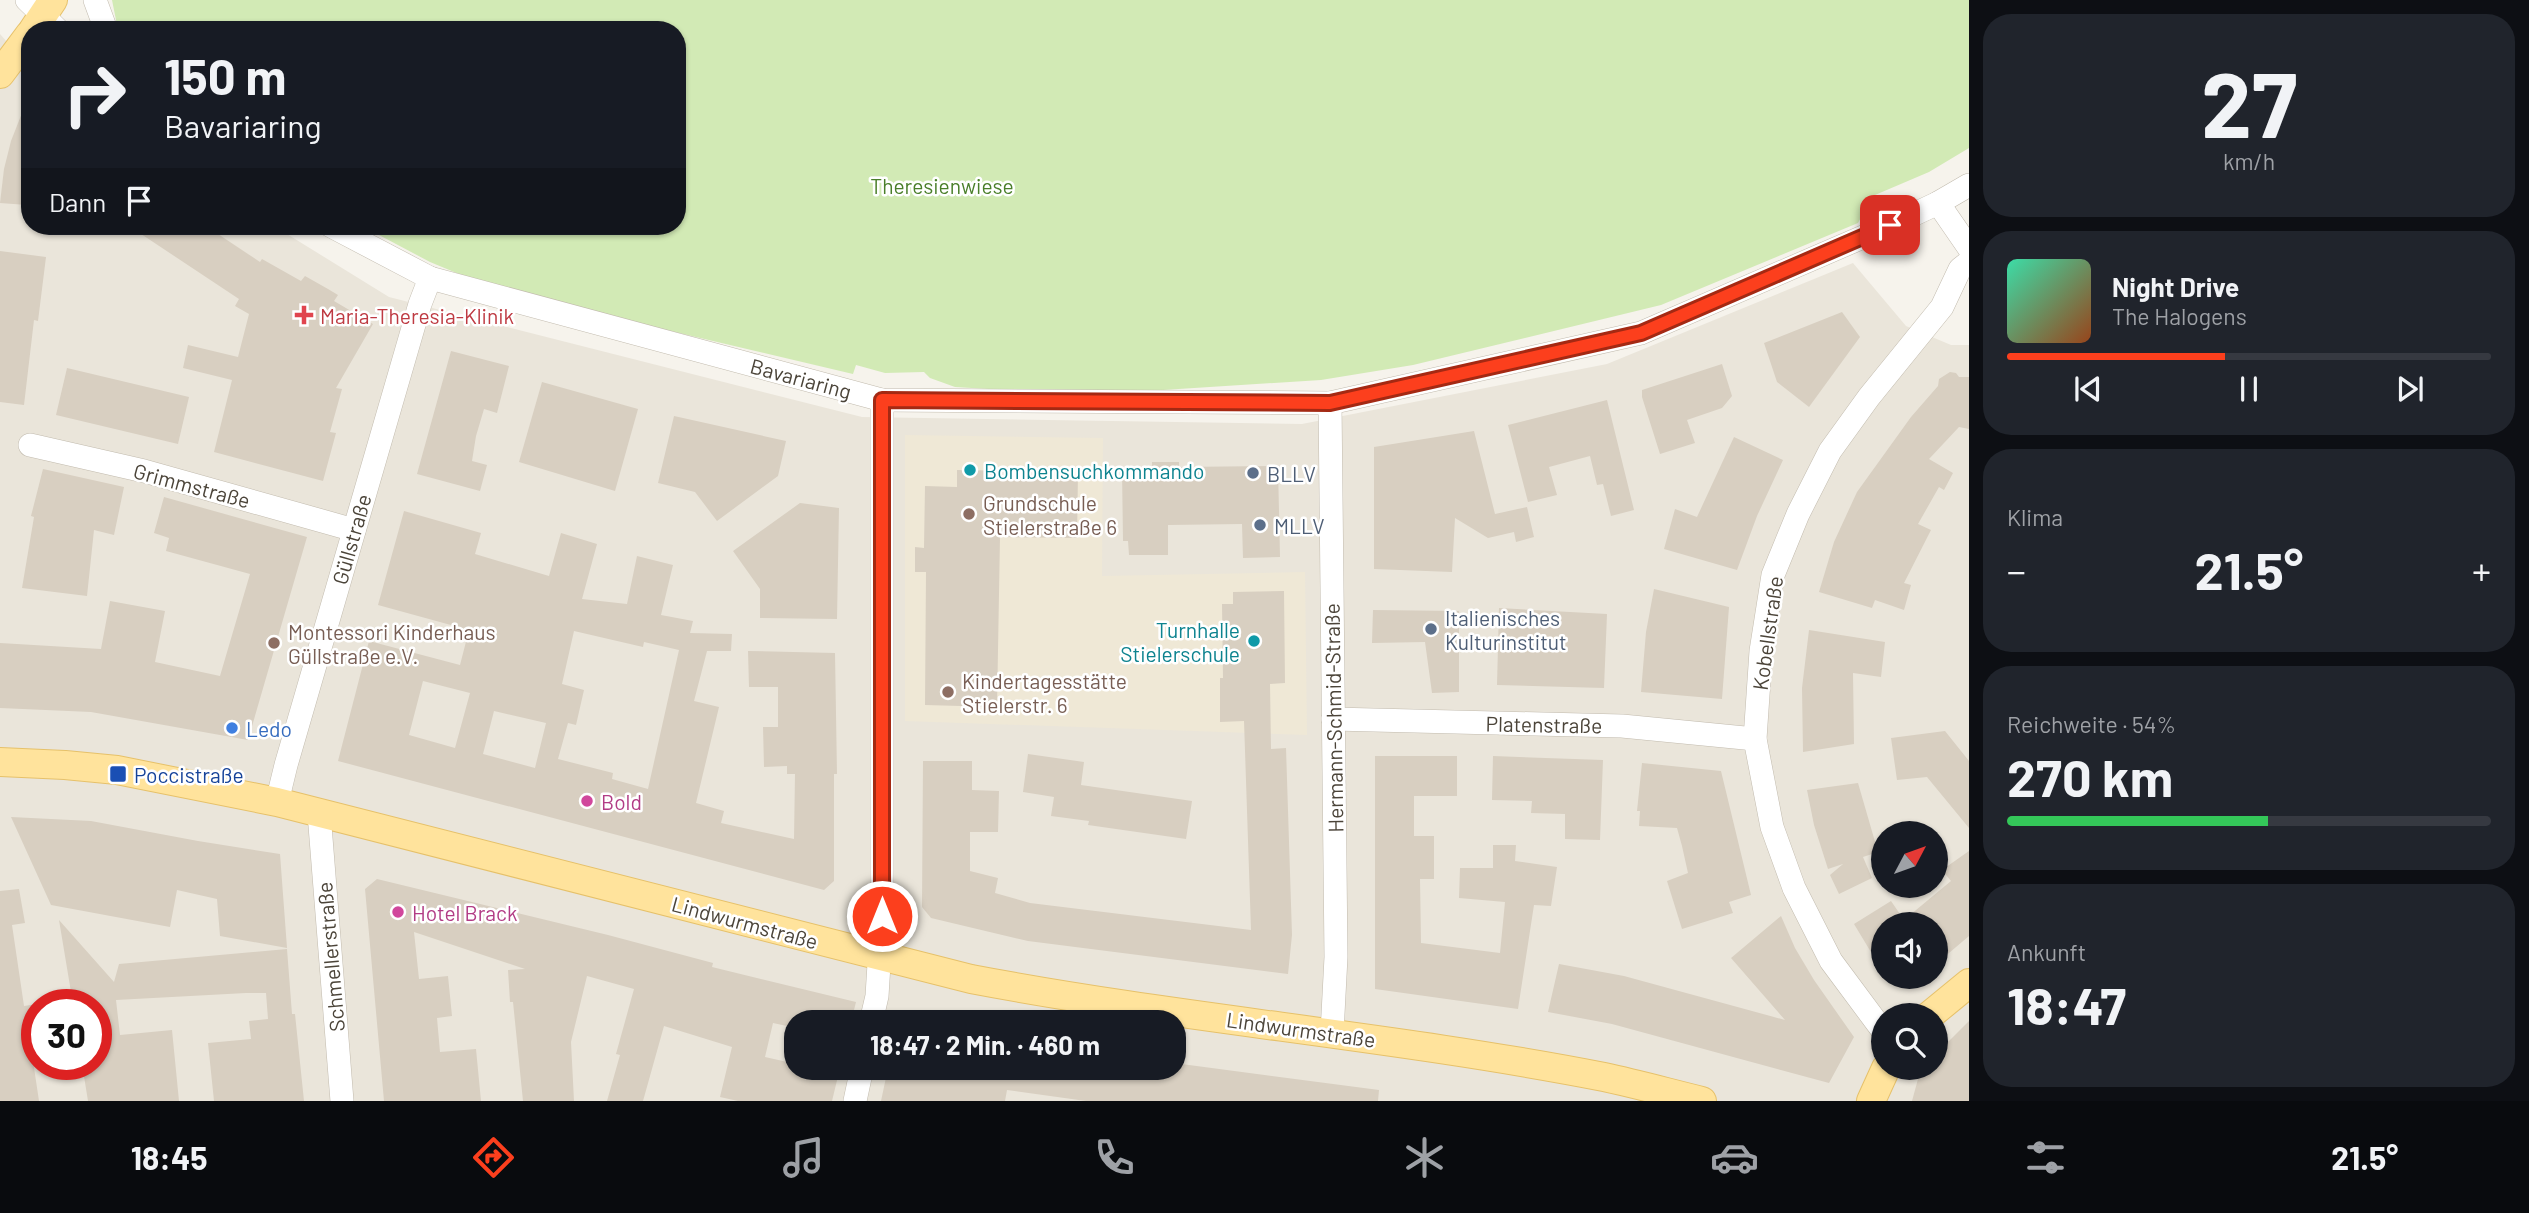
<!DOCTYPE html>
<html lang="de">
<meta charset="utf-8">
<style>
body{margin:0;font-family:Barlow,sans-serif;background:#20242c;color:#f1f3f6;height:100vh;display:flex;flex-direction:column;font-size:26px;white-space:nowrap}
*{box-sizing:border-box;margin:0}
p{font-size:23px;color:#9ea1a6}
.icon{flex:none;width:38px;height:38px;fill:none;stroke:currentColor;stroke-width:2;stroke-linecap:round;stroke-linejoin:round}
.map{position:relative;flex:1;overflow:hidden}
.panel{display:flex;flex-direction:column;gap:14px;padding:14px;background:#0d0f14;width:560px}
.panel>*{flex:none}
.guide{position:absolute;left:21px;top:21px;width:665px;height:214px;border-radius:28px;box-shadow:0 2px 5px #0004;background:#171b24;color:#f1f3f6;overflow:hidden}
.needle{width:46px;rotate:49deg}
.buttons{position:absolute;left:1871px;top:821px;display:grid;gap:14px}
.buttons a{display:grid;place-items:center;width:77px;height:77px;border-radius:50%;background:#171b24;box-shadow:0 2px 5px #0004;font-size:35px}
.speed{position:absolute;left:21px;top:989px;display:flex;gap:14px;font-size:35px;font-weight:700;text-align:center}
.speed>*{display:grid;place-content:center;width:91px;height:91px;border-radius:50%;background:#171b24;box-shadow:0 2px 5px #0004;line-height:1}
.speed .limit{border:10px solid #d22;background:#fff;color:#111}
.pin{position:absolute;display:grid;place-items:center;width:60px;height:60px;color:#fff;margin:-30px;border-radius:14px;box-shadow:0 4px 10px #0006}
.me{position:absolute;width:77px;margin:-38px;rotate:0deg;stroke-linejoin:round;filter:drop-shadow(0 0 5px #0008)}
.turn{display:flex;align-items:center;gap:24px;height:147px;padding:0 28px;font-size:32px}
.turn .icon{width:91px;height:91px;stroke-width:2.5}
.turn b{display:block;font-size:49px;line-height:60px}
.then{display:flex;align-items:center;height:66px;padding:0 28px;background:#0003;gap:14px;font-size:26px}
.big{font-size:52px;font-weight:700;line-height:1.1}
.panel .widget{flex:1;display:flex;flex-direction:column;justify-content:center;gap:10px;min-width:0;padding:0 24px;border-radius:28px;background:#20242c}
.panel .dial{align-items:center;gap:0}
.dial b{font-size:91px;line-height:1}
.song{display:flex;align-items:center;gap:21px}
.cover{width:84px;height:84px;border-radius:10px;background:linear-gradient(135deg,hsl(160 70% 55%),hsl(20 70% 35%))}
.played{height:7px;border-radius:4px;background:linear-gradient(90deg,#fc3f1d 45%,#363941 45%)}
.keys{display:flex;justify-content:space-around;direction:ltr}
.heat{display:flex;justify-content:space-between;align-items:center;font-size:38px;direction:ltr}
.charge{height:10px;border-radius:5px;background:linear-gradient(90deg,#34c759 54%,#363941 0)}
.trip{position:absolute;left:784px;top:1010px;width:402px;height:70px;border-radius:28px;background:#171b24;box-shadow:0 2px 5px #0004;font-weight:700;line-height:70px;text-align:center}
.tab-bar{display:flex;height:112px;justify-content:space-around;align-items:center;background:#090b0e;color:#9ea1a6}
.tab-bar .icon{width:49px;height:49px}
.tab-bar .on{color:#fc3f1d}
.tab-bar b{font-size:32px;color:#f1f3f6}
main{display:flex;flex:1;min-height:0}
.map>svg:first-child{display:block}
.residential{fill:#eae5da;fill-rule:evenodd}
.education{fill:#efe8d6}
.green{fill:#d2eab5}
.building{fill:#d8cfc1;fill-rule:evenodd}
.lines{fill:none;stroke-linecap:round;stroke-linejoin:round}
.minor-casing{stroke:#c2bbae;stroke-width:24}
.major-casing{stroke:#e6c16a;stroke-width:30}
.minor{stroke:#fff;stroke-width:23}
.major{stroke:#ffe39c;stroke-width:28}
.route-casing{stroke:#a42913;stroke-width:18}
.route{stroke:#fc3f1d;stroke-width:12}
.health-dot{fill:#e0444e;stroke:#fff;stroke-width:2.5}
.culture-dot{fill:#0f9aa8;stroke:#fff;stroke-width:2.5}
.service-dot{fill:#5c6f8a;stroke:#fff;stroke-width:2.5}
.education-dot{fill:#8d6e63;stroke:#fff;stroke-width:2.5}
.shop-dot{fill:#3f7fe0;stroke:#fff;stroke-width:2.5}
.transit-dot{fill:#1a4fb4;stroke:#fff;stroke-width:2.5}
.hotel-dot{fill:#d1479c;stroke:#fff;stroke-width:2.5}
.labels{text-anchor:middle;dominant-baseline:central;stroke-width:5;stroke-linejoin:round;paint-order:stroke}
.park-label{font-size:21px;fill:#4a7f2a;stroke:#fff}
.health-label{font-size:21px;fill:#be3a42;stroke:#fff;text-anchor:start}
.street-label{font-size:21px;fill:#4b4439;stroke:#fff}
.culture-label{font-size:21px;fill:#0d838f;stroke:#fff;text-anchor:start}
.service-label{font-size:21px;fill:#4e5e75;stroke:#fff;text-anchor:start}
.education-label{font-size:21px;fill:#785e54;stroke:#fff;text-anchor:start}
.shop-label{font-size:21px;fill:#366cbe;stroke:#fff;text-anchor:start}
.transit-label{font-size:21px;fill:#164399;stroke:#fff;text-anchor:start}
.hotel-label{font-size:21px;fill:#b23c85;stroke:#fff;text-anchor:start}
</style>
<main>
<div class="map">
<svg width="1969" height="1101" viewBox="0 0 1969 1101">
<rect width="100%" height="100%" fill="#f6f3ec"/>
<path class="residential" d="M 0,34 L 30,68 L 30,226 L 274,226 L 389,297 L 862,417 L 1302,424 L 1607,364 L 1853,263 L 1906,326 L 1951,345 L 1969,345 L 1969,1101 L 0,1101 ZM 1883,833 L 1936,833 L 1936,886 L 1883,886 ZM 1883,924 L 1936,924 L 1936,976 L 1883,976 ZM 37,1004 L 96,1004 L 96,1064 L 37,1064 ZM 1883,1015 L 1936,1015 L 1936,1068 L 1883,1068 ZM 796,1022 L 1174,1022 L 1174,1068 L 796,1068 Z"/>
<polygon class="education" points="905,435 1103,438 1102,576 1305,572 1307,735 905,721"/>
<polygon class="green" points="112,0 1969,0 1969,148 1929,172 1868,198 1868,204 1858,223 1661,305 1413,365 1321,380 1163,390 1041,392 955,387 930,378 924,372 885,373 856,365 853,374 577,309 471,279 430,262 362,226 677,226 677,30 118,30"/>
<g class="building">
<polygon points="29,95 30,177 27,205 0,203 4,169 11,141"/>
<polygon points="129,226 206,226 260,262 262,259 301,281 305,276 328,289 338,295 334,301 373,324 336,388 342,389 330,432 336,433 323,481 214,452 232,380 183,368 188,345 238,357 249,314 235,306 239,299"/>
<polygon points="0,251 46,257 38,321 34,320 24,405 0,402"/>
<polygon points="1842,312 1860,337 1809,407 1777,382 1764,343"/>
<polygon points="451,351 509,366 497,413 484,409 476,436 472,461 487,465 480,491 417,474"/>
<polygon points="1722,364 1732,396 1722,408 1687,420 1695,443 1660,454 1642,397 1642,390"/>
<polygon points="67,368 189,397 178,444 56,415"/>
<polygon points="1950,372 1956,373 1959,377 1969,377 1969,429 1959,427 1929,459 1953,473 1944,490 1939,487 1918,524 1931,530 1904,583 1911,585 1904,610 1875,600 1872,608 1819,592 1834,542 1857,492 1911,417 1938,386 1939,379"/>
<polygon points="542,382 638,409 615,491 519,462"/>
<polygon points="1607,400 1634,510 1611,516 1603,484 1597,485 1590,456 1549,467 1557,495 1528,502 1508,425"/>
<polygon points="674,416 786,441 778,476 717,521 695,492 658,483"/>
<polygon points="1474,431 1495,514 1527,507 1534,537 1516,542 1514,532 1488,538 1455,518 1452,572 1374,569 1374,447"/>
<polygon points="1734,437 1783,460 1757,516 1737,570 1664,549 1675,509 1697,517"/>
<polygon points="1152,462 1179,462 1179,467 1278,466 1280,557 1243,558 1242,524 1168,525 1168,555 1129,555 1128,541 1123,541 1122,468 1152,467"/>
<polygon points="43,469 124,487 114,535 94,530 87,596 22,588 34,517 31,516"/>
<polygon points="957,470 1078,472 1077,538 1000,537 997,707 925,705 926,572 915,572 915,547 924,548 925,486 957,487"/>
<polygon points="164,497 307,537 248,740 91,712 0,708 0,643 101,649 110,601 165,611 155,662 220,676 250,574 166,551 169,538 154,533"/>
<polygon points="800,503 839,508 837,619 760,618 760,589 733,551"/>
<path d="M 404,511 L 481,533 L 475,554 L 549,576 L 561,533 L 597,544 L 582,599 L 627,604 L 637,556 L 673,565 L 661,615 L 693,621 L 690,633 L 732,634 L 731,651 L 707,651 L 694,701 L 719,707 L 696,803 L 724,811 L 721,823 L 794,839 L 795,774 L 787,774 L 787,766 L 764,767 L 763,727 L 778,727 L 778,687 L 749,687 L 748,651 L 835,653 L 837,774 L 834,774 L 834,881 L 824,890 L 338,761 L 369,641 L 460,665 L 469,630 L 378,605 ZM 574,631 L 643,647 L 644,642 L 679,650 L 648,789 L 612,779 L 613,773 L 558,759 L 568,723 L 576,725 L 584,690 L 562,684 ZM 423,681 L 470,693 L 455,748 L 409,735 ZM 494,711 L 546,723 L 535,768 L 483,754 Z"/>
<polygon points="1654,589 1729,607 1722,699 1641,692 1646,632"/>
<polygon points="1284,591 1285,683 1270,684 1271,749 1286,748 1292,935 1288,974 1028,941 931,918 922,907 923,761 972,761 972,790 999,791 998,832 970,832 970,871 998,878 995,893 1030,903 1251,930 1244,721 1220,722 1220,678 1223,678 1222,604 1233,604 1233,592"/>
<polygon points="1499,608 1607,614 1604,688 1497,685"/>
<polygon points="1373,610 1459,611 1459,692 1432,693 1425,642 1372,643"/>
<polygon points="1809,630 1885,642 1881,677 1853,673 1854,744 1803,752 1802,688"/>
<polygon points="1945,731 1969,761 1969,828 1927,777 1897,780 1891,738"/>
<polygon points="1028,754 1084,762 1081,785 1192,801 1186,839 1088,825 1089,821 1051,816 1054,797 1023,792"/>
<polygon points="1375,756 1457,756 1457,796 1414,796 1414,836 1434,836 1434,879 1420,879 1421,943 1500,953 1505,902 1459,898 1460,868 1493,868 1493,845 1516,845 1515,861 1557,867 1551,906 1534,905 1518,1009 1375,989"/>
<polygon points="1493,756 1603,760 1600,840 1565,839 1565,814 1531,813 1532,801 1492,800"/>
<polygon points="1642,763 1721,771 1751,895 1729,902 1733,913 1682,929 1667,881 1688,873 1682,846 1677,828 1639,826 1640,811 1637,811"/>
<polygon points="1858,783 1878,852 1863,857 1872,878 1839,894 1830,875 1843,864 1828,869 1814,825 1807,790"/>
<polygon points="11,817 91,821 198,841 280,854 287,948 220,936 217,899 177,890 170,927 51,905"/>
<polygon points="1969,851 1969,936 1936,964 1936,924 1883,924 1883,972 1854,924 1891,901 1904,920 1951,881 1942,870"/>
<polygon points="377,879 608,935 713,963 712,967 856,1002 851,1022 796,1022 796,1028 773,1023 765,1057 796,1064 796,1068 840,1068 832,1101 738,1101 720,1097 732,1047 664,1026 643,1101 607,1101 620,1055 616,1054 634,989 587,976 571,1042 574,1101 523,1101 513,1002 510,1002 508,970 525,969 414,932 419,979 448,976 452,1016 437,1018 440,1052 476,1049 481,1101 384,1101 365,889"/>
<polygon points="19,889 25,923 12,925 24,1006 37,1004 37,1032 29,1034 39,1101 0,1101 0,891"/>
<polygon points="1781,916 1795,948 1814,980 1854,1037 1829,1083 1612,1024 1548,1012 1559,964 1624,976 1785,1020 1731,958"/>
<polygon points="59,920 114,982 119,964 287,949 292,1014 295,1014 304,1101 214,1101 208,1043 251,1039 249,1021 268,1019 266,993 246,993 116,1000 120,1035 172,1030 179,1101 88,1101 82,1064 96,1064 96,1004 73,1004"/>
<polygon points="1969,1021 1969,1101 1912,1101 1921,1068 1936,1068 1936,1054"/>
<polygon points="1174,1063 1379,1090 1378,1101 1086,1101 1007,1090 1005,1101 881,1101 888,1068 1174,1068"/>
</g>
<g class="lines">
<defs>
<g id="minor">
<polyline points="27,0 58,30"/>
<polyline points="95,0 106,30"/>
<polyline points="1938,203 1969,248"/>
<polyline points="331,226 430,278 882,400 1330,403 1641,333 1900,221 1938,203 1969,185"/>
<polyline points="1330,403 1336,957 1332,1033"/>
<polyline points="30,445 144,471 354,530"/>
<polyline points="1333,719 1622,726 1755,739"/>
<polyline points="277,802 286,765 420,304 430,278"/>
<polyline points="319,813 342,1101"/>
<polyline points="871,1022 877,996 882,916 882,400"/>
<polyline points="1883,1031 1831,961 1794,888 1772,827 1755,739 1761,651 1773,575 1798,514 1830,451 1869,397 1942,307 1960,269 1969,262"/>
<polyline points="855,1101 862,1068"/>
</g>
<g id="major">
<polyline points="33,30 53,0"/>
<polyline points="0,74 30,34"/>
<path d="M 0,762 L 65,765 L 117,770 L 277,802 L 971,979 C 1181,1019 1394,1036 1604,1077 C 1637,1084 1669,1093 1702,1101"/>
<polyline points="1930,1015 1969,983"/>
<polyline points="1871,1101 1886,1068"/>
</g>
</defs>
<use href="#minor" class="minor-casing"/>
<use href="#major" class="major-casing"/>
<use href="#minor" class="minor"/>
<use href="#major" class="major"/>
</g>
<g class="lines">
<defs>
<polyline id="route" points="882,916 882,400 1330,403 1641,333 1890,225"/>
</defs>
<use href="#route" class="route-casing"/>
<use href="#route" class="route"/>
</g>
<path class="health-dot" d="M300.5 304.5h7v7h7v7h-7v7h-7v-7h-7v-7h7z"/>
<g class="culture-dot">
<circle cx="970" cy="470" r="7"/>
<circle cx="1254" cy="641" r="7"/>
</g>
<g class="service-dot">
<circle cx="1253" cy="473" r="7"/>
<circle cx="1260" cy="525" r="7"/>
<circle cx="1431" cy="629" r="7"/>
</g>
<g class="education-dot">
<circle cx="969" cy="514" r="7"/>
<circle cx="274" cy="643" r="7"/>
<circle cx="948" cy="692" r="7"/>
</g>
<circle class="shop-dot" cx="232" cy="728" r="7"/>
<rect class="transit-dot" x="109" y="765" width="18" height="18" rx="3.5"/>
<g class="hotel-dot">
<circle cx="587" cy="801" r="7"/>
<circle cx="398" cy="912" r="7"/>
</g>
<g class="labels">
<g class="park-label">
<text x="942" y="185">Theresienwiese</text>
</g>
<g class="health-label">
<text x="320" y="315">Maria-Theresia-Klinik</text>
</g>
<g class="street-label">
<text transform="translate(801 378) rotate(15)">Bavariaring</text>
<text transform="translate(192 485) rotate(15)">Grimmstraße</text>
<text transform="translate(351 539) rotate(-74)">Güllstraße</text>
<text transform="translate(1767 633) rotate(-82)">Kobellstraße</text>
<text transform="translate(1333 718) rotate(-91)">Hermann-Schmid-Straße</text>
<text transform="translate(1544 724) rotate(1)">Platenstraße</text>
<text transform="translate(745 922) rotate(15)">Lindwurmstraße</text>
<text transform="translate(330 957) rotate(-95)">Schmellerstraße</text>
<text transform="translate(1301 1029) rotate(8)">Lindwurmstraße</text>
</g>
<g class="culture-label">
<text x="984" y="470">Bombensuchkommando</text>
<text x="1240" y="629" text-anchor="end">Turnhalle<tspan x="1240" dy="24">Stielerschule</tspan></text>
</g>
<g class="service-label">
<text x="1267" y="473">BLLV</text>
<text x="1274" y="525">MLLV</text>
<text x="1445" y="617">Italienisches<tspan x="1445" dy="24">Kulturinstitut</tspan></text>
</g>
<g class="education-label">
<text x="983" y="502">Grundschule<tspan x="983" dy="24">Stielerstraße 6</tspan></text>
<text x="288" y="631">Montessori Kinderhaus<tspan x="288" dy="24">Güllstraße e.V.</tspan></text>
<text x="962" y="680">Kindertagesstätte<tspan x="962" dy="24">Stielerstr. 6</tspan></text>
</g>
<g class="shop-label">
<text x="246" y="728">Ledo</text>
</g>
<g class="transit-label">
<text x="134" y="774">Poccistraße</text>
</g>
<g class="hotel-label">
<text x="601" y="801">Bold</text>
<text x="412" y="912">Hotel Brack</text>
</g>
</g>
</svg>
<div class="buttons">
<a><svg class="needle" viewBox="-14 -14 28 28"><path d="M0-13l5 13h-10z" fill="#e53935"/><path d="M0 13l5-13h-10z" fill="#9ea1a6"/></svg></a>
<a><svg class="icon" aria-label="sound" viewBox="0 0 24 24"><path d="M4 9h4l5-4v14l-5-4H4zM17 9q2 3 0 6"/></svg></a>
<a><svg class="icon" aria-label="search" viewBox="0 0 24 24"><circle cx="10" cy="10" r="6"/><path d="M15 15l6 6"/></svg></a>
</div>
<div class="speed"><div class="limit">30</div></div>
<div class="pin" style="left:1890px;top:225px;background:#d93025"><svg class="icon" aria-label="arrive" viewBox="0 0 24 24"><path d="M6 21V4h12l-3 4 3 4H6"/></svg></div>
<svg class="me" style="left:882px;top:916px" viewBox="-20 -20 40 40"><circle r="17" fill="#fc3f1d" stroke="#fff" stroke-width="3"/><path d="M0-11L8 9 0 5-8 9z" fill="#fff"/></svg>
<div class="trip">18:47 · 2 Min. · 460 m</div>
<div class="guide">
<div class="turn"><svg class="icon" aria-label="right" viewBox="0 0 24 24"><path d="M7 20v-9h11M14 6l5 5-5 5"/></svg><div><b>150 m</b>Bavariaring</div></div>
<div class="then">Dann<svg class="icon" aria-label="arrive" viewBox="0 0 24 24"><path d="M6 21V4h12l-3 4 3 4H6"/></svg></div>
</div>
</div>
<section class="panel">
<div class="widget dial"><b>27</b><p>km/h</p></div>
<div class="widget">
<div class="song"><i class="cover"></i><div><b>Night Drive</b><p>The Halogens</p></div></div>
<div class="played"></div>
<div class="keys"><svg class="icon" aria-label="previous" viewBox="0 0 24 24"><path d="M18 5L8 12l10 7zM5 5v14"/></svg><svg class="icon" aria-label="pause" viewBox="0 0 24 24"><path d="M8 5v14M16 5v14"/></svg><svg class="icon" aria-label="next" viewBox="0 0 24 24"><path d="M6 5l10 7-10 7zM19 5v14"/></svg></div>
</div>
<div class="widget"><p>Klima</p>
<div class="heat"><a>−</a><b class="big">21.5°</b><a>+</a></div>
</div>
<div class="widget"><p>Reichweite · 54%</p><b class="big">270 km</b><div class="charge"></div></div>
<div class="widget"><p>Ankunft</p><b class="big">18:47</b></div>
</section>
</main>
<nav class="tab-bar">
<b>18:45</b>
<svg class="icon on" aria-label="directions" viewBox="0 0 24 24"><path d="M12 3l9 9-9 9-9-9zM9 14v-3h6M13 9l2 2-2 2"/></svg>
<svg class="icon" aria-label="music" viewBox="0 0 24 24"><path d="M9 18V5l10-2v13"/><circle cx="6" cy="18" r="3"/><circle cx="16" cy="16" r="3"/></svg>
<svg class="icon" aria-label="phone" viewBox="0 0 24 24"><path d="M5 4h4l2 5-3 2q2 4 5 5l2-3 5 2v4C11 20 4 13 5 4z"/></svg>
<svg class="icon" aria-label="climate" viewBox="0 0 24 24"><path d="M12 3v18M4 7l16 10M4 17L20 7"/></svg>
<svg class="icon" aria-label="car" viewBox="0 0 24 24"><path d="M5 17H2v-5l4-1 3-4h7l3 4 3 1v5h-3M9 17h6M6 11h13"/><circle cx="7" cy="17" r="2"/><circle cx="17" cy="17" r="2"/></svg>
<svg class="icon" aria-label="filters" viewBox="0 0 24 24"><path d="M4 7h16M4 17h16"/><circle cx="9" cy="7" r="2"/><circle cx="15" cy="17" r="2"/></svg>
<b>21.5°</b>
</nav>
